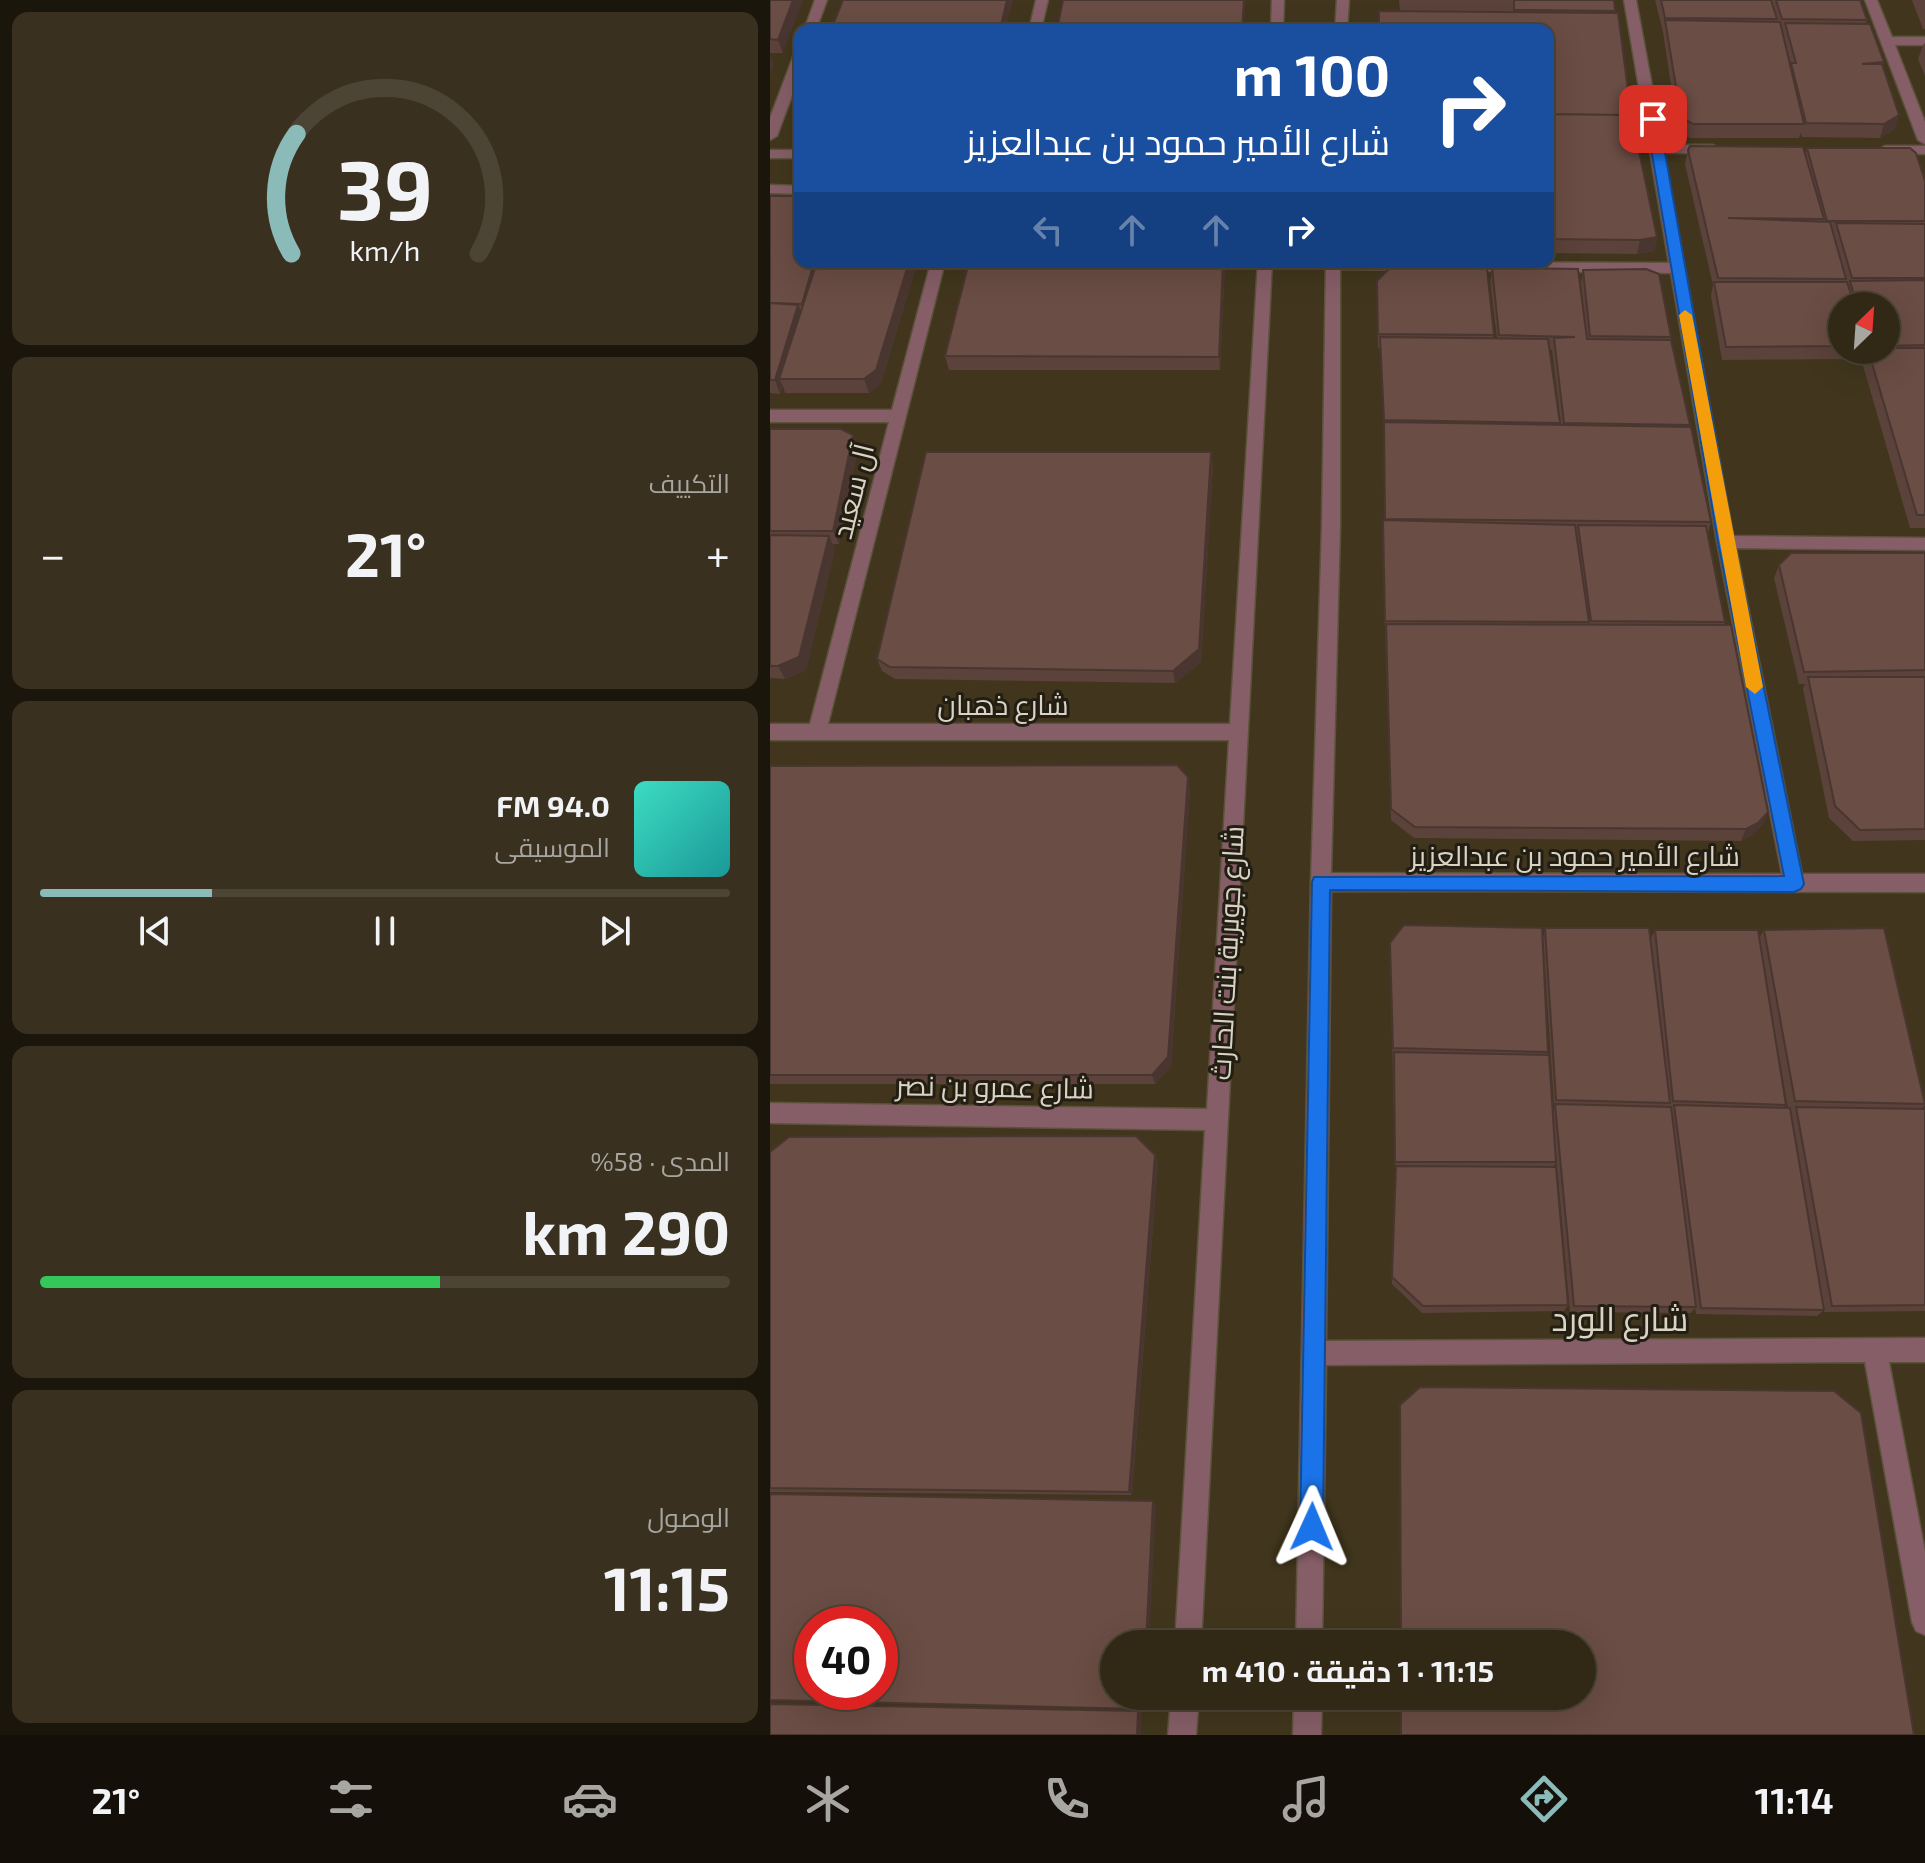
<!DOCTYPE html>
<html lang="ar">
<meta charset="utf-8">
<style>
body{margin:0;font-family:"Exo 2",Cairo,sans-serif;background:#39301f;color:#f1f3f6;direction:rtl;height:100vh;display:flex;flex-direction:column;font-size:30px;white-space:nowrap}
*{box-sizing:border-box;margin:0}
p{font-size:26px;color:#a8a6a1}
.icon{flex:none;width:44px;height:44px;fill:none;stroke:currentColor;stroke-width:2;stroke-linecap:round;stroke-linejoin:round}
.map{position:relative;flex:1;overflow:hidden;direction:ltr}
.sheet{display:flex;flex-direction:column;gap:12px;padding:12px;background:#1b160c;width:770px}
.sheet>*{flex:none}
.top-card{position:absolute;left:24px;top:24px;width:760px;height:244px;border-radius:16px;box-shadow:0 8px 32px #0002,0 0 0 2px #4c4435;direction:rtl;background:#1a4fa0;color:#fff;overflow:hidden}
.needle{width:52px;rotate:25deg}
.tools{position:absolute;left:1058px;top:292px;display:grid;gap:16px}
.tools a{display:grid;place-items:center;width:72px;height:72px;border-radius:50%;background:#312816;box-shadow:0 8px 32px #0002,0 0 0 2px #4c4435;font-size:40px}
.speed{position:absolute;left:24px;top:1606px;display:flex;gap:16px;font-size:40px;font-weight:700;text-align:center}
.speed>*{display:grid;place-content:center;width:104px;height:104px;border-radius:50%;background:#312816;box-shadow:0 8px 32px #0002,0 0 0 2px #4c4435;line-height:1}
.speed .limit{border:12px solid #d22;background:#fff;color:#111}
.pin{position:absolute;display:grid;place-items:center;width:68px;height:68px;color:#fff;margin:-34px;border-radius:16px;box-shadow:0 4px 12px #0006}
.me{position:absolute;width:88px;margin:-44px;rotate:1deg;stroke-linejoin:round;filter:drop-shadow(0 0 6px #0008)}
.turn{display:flex;align-items:center;gap:28px;height:168px;padding:0 32px;font-size:36px}
.turn .icon{width:104px;height:104px;stroke-width:2.5}
.turn b{display:block;font-size:56px;line-height:68px}
.lanes{display:flex;align-items:center;height:76px;padding:0 32px;background:#0003;justify-content:center;gap:40px;direction:ltr}
.lanes .off{opacity:.35}
.big{font-size:60px;font-weight:700;line-height:1.1}
.sheet .widget{flex:1;display:flex;flex-direction:column;justify-content:center;gap:12px;min-width:0;padding:0 28px;border-radius:16px;background:#39301f}
.sheet .dial{align-items:center;gap:0}
.dial svg{height:208px;overflow:visible;fill:none;stroke:#4c4435;stroke-width:7;stroke-linecap:round;text-anchor:middle}
.dial text{fill:#f1f3f6;stroke:none}
.song{display:flex;align-items:center;gap:24px}
.cover{width:96px;height:96px;border-radius:12px;background:linear-gradient(135deg,hsl(170 70% 55%),hsl(180 70% 35%))}
.played{height:8px;border-radius:4px;background:linear-gradient(90deg,#8bbbb9 25%,#4c4435 25%)}
.keys{display:flex;justify-content:space-around;direction:ltr}
.heat{display:flex;justify-content:space-between;align-items:center;font-size:44px;direction:ltr}
.charge{height:12px;border-radius:6px;background:linear-gradient(90deg,#34c759 58%,#4c4435 0)}
.trip{position:absolute;left:330px;top:1630px;width:496px;height:80px;border-radius:40px;background:#312816;box-shadow:0 8px 32px #0002,0 0 0 2px #4c4435;font-weight:700;line-height:80px;text-align:center;direction:rtl}
.menu{display:flex;height:128px;justify-content:space-around;align-items:center;background:#141009;color:#a8a6a1}
.menu .icon{width:56px;height:56px}
.menu .current{color:#8bbbb9}
.menu b{font-size:36px;color:#f1f3f6}
main{display:flex;flex:1;min-height:0}
.map>svg:first-child{display:block}
.lines{fill:none;stroke-linecap:round;stroke-linejoin:round}
.minor-casing{stroke:#5c523b;stroke-width:3}
.minor{fill:#865e67;fill-rule:evenodd}
.wall{fill:#5b423a;fill-rule:evenodd}
.shaded-wall{fill:#4a3630}
.building{fill:#6a4d44;stroke:#4a3630;stroke-width:2;fill-rule:evenodd}
.route{fill:#1a73e8;stroke:#114b97;stroke-width:2}
.slow{fill:#f59e0b}
.labels{text-anchor:middle;dominant-baseline:central;stroke-width:6;stroke-linejoin:round;paint-order:stroke}
.street-label{font-size:28px;fill:#d9d3c4;stroke:#231e13}
.near-street-label{font-size:34px;fill:#d9d3c4;stroke:#231e13}
</style>
<main>
<div class="map">
<svg width="1155" height="1735" viewBox="0 0 1155 1735">
<rect width="100%" height="100%" fill="#41361d"/>
<g class="lines">
<defs>
<g id="minor">
<polygon points="45,0 57,0 46,30 34,30"/>
<polygon points="266,0 278,0 271,30 259,30"/>
<polygon points="502,0 514,0 513,30 501,30"/>
<polygon points="567,0 579,0 577,30 565,30"/>
<path d="M 854,0 L 866,0 L 893,145 L 943,145 L 950,149 L 943,153 L 894,153 L 963,536 L 1155,538 L 1155,550 L 966,548 L 1032,874 L 1155,874 L 1155,892 L 561,891 L 556,1341 L 1155,1338 L 1155,1362 L 1119,1362 L 1155,1552 L 1155,1635 L 1146,1631 L 1142,1622 L 1095,1362 L 556,1365 L 552,1644 L 526,1644 L 541,882 L 552,526 L 556,262 L 899,263 ZM 570,269 L 901,273 L 947,542 L 1012,874 L 561,873 L 570,526 Z"/>
<polygon points="1095,0 1107,0 1122,37 1155,37 1155,45 1125,45 1155,122 1155,144 1148,140"/>
<polygon points="30,53 30,74 7,136 0,140 0,118 23,57"/>
<polygon points="1115,146 1155,146 1155,154 1110,153 1108,150"/>
<rect x="0" y="150" width="30" height="8"/>
<polygon points="0,185 30,186 30,194 0,193"/>
<polygon points="161,262 175,262 58,724 460,724 488,262 502,262 431,1644 405,1644 435,1130 0,1123 0,1103 437,1109 459,740 0,740 0,724 40,724 119,422 0,422 0,410 122,410"/>
<polygon points="401,1696 429,1696 426,1735 398,1735"/>
<polygon points="524,1696 552,1696 551,1735 523,1735"/>
</g>
</defs>
<use href="#minor" class="minor-casing"/>
<use href="#minor" class="minor"/>
</g>
<g class="wall">
<polygon points="0,0 13,53 0,53"/>
<polygon points="629,0 844,0 861,113 887,237 884,251 867,254 778,253 778,30 630,11"/>
<polygon points="885,0 1090,0 1097,20 1096,24 1114,62 1113,65 1125,129 1110,138 1032,137 1031,133 1029,138 920,138 908,131 893,32"/>
<polygon points="1142,0 1155,0 1155,29 1153,29"/>
<polygon points="1155,43 1155,76 1148,59 1153,45"/>
<path d="M 1037,148 L 1155,181 L 1155,528 L 1140,528 L 1092,362 L 1093,359 L 952,360 L 941,296 L 943,285 L 915,164 L 918,150 L 1035,155 ZM 1072,306 L 1116,306 L 1116,350 L 1072,350 Z"/>
<polygon points="0,196 30,262 142,262 145,270 111,383 99,393 15,393 13,386 10,394 0,393"/>
<polygon points="199,262 455,262 450,370 179,370 175,356"/>
<path d="M 722,268 L 816,331 L 811,284 L 813,270 L 901,337 L 900,340 L 941,522 L 938,533 L 955,622 L 954,625 L 998,812 L 993,824 L 983,835 L 971,841 L 644,838 L 621,820 L 612,533 L 613,520 L 615,520 L 614,434 L 610,348 L 608,348 L 607,281 L 724,335 L 723,338 L 727,338 L 720,282 ZM 780,350 L 782,350 L 791,425 L 789,425 Z"/>
<polygon points="0,429 83,435 88,448 69,544 63,544 65,549 36,670 15,679 0,678"/>
<polygon points="443,465 431,662 405,683 125,679 112,671 107,659"/>
<polygon points="1155,553 1155,840 1083,841 1059,818 1033,689 1035,684 1029,684 1004,578 1009,565"/>
<polygon points="0,766 420,789 401,1066 385,1084 0,1084"/>
<path d="M 775,928 L 880,940 L 885,930 L 989,938 L 994,930 L 1155,1100 L 1155,1105 L 1151,1109 L 1155,1109 L 1155,1311 L 1054,1312 L 1054,1310 L 1047,1316 L 926,1314 L 925,1308 L 921,1313 L 800,1312 L 784,1134 L 786,1162 L 784,1167 L 798,1305 L 794,1311 L 652,1313 L 622,1284 L 626,1170 L 625,1170 L 620,943 L 778,1052 L 777,1055 L 783,1112 L 784,1108 L 773,938 ZM 999,1000 L 1011,1068 L 1018,1108 L 1013,1108 L 1016,1105 Z"/>
<polygon points="0,1152 385,1155 388,1163 362,1495 0,1492"/>
<polygon points="630,1405 1144,1735 630,1735 630,1696 812,1696 812,1644 630,1644"/>
</g>
<g class="shaded-wall">
<polygon points="23,0 33,0 13,53 8,40"/>
<polygon points="237,0 243,0 236,30 230,30"/>
<polygon points="474,0 476,0 473,30 472,30"/>
<polygon points="0,54 4,65 0,76"/>
<polygon points="1129,115 1125,129 1110,138 1114,124"/>
<polygon points="887,237 884,251 867,254 870,240"/>
<polygon points="44,262 49,262 37,317 32,304"/>
<polygon points="139,262 142,262 145,270 111,383 99,393 94,379"/>
<polygon points="453,262 455,262 450,370 449,357"/>
<polygon points="28,305 34,319 9,379 13,386 10,394 5,380"/>
<polygon points="83,435 88,448 69,544 63,531"/>
<polygon points="441,452 443,465 431,662 405,683 403,671"/>
<polygon points="59,536 65,549 36,670 15,679 8,666"/>
<polygon points="418,777 420,789 401,1066 385,1084 382,1075"/>
<polygon points="998,812 993,824 983,835 971,841 976,829"/>
<polygon points="385,1155 388,1163 362,1495 359,1492"/>
<polygon points="383,1501 386,1505 379,1644 376,1644"/>
<polygon points="373,1696 377,1696 376,1709 373,1709"/>
<polygon points="368,1711 372,1711 371,1735 367,1735"/>
</g>
<g class="building">
<polygon points="0,0 23,0 8,40 0,39"/>
<polygon points="73,0 237,0 230,30 61,30"/>
<polygon points="293,0 474,0 472,30 287,30"/>
<polygon points="744,0 844,0 845,11 744,10"/>
<polygon points="891,0 1001,0 1007,19 895,18"/>
<polygon points="1006,0 1090,0 1097,20 1012,19"/>
<polygon points="609,11 848,13 861,113 887,237 870,240 778,239 778,114 855,115 778,114 778,30 609,30"/>
<polygon points="895,20 1010,22 1034,124 923,124 911,117"/>
<polygon points="1015,23 1100,24 1114,62 1092,64 1112,64 1129,115 1114,124 1036,123 1021,63 1026,63"/>
<polygon points="920,146 1033,147 1054,219 958,218 1060,222 1076,279 948,278 918,150"/>
<polygon points="1037,148 1140,148 1146,153 1155,181 1155,221 1057,221"/>
<polygon points="0,196 30,196 30,262 44,262 32,304 0,303"/>
<polygon points="1066,223 1155,224 1155,278 1082,278"/>
<polygon points="47,262 139,262 106,370 94,379 9,379"/>
<polygon points="199,262 453,262 449,357 175,356"/>
<polygon points="620,268 717,269 724,335 608,334 607,281"/>
<polygon points="722,268 808,269 817,339 901,340 920,425 794,423 784,338 805,337 729,335"/>
<polygon points="876,269 889,274 901,337 820,336 813,270"/>
<polygon points="1155,280 1155,345 1116,346 1116,306 1087,306 1080,281"/>
<polygon points="944,282 1077,282 1085,306 1072,306 1072,346 956,347"/>
<polygon points="0,303 28,305 5,380 0,380"/>
<polygon points="610,337 778,339 790,423 614,420"/>
<polygon points="1116,348 1155,348 1155,515 1147,515 1098,350 1116,350"/>
<polygon points="614,422 921,427 941,522 615,519"/>
<polygon points="0,429 71,429 83,435 63,531 0,531"/>
<polygon points="156,452 441,452 429,649 403,671 120,667 107,659"/>
<polygon points="613,520 805,525 819,622 615,621"/>
<polygon points="808,525 936,526 955,622 821,621"/>
<polygon points="0,535 59,536 29,657 8,666 0,666"/>
<polygon points="1021,553 1155,553 1155,670 1034,672 1009,565"/>
<polygon points="616,624 961,625 998,812 988,823 976,829 645,827 621,809"/>
<polygon points="1038,677 1155,677 1155,829 1090,830 1065,806"/>
<polygon points="407,765 418,777 398,1057 382,1075 0,1075 0,766"/>
<polygon points="634,925 772,928 778,1052 623,1048 620,943"/>
<polygon points="775,928 879,928 900,1103 786,1100"/>
<polygon points="1114,928 1155,1104 1025,1101 994,930"/>
<polygon points="885,930 988,930 1016,1105 903,1101"/>
<polygon points="624,1052 779,1055 786,1162 625,1162"/>
<polygon points="785,1104 901,1107 926,1307 804,1306"/>
<polygon points="904,1105 1020,1108 1054,1310 931,1308"/>
<polygon points="1026,1107 1155,1109 1155,1305 1062,1306"/>
<polygon points="366,1136 385,1155 359,1492 0,1488 0,1152 19,1137"/>
<polygon points="626,1166 786,1167 798,1305 653,1306 622,1277"/>
<polygon points="650,1387 1064,1391 1091,1413 1144,1735 631,1735 631,1696 812,1696 812,1644 631,1644 630,1405"/>
<path d="M 0,1494 L 383,1501 L 376,1644 L 344,1644 L 344,1696 L 373,1696 L 373,1709 L 0,1700 ZM 42,1624 L 110,1624 L 110,1692 L 42,1692 Z"/>
<polygon points="0,1704 368,1711 367,1735 0,1735"/>
</g>
<polygon class="route" points="883,116 889,119 964,542 1034,884 1031,889 1024,892 560,890 553,1527 550,1536 542,1539 533,1536 530,1527 542,882 544,877 1014,876 948,542 876,119"/>
<polygon class="slow" points="915,310 922,315 993,687 985,694 976,687 909,315"/>
<g class="labels">
<g class="street-label">
<text transform="translate(82 491) rotate(-76)">آل سعيد</text>
<text x="233" y="704">شارع ذهبان</text>
<text x="805" y="855">شارع الأمير حمود بن عبدالعزيز</text>
<text transform="translate(456 953) rotate(-87)">شارع جويرية بنت الحارث</text>
<text transform="translate(225 1086) rotate(1)">شارع عمرو بن نصر</text>
</g>
<g class="near-street-label">
<text x="850" y="1317">شارع الورد</text>
</g>
</g>
</svg>
<div class="tools">
<a><svg class="needle" viewBox="-14 -14 28 28"><path d="M0-13l5 13h-10z" fill="#e53935"/><path d="M0 13l5-13h-10z" fill="#a8a6a1"/></svg></a>
</div>
<div class="speed"><div class="limit">40</div></div>
<div class="pin" style="left:883px;top:119px;background:#d93025"><svg class="icon" aria-label="arrive" viewBox="0 0 24 24"><path d="M6 21V4h12l-3 4 3 4H6"/></svg></div>
<svg class="me" style="left:542px;top:1527px" viewBox="-20 -20 40 40"><path d="M0-17L14 15 0 8-14 15z" fill="#1a73e8" stroke="#fff" stroke-width="4"/></svg>
<div class="trip">11:15 · 1 دقيقة · 410 m</div>
<div class="top-card">
<div class="turn"><svg class="icon" aria-label="right" viewBox="0 0 24 24"><path d="M7 20v-9h11M14 6l5 5-5 5"/></svg><div><b>100 m</b>شارع الأمير حمود بن عبدالعزيز</div></div>
<div class="lanes"><svg class="icon off" aria-label="left" viewBox="0 0 24 24"><path d="M17 20v-9H6M10 6l-5 5 5 5"/></svg><svg class="icon off" aria-label="ahead" viewBox="0 0 24 24"><path d="M12 20V5M6 11l6-6 6 6"/></svg><svg class="icon off" aria-label="ahead" viewBox="0 0 24 24"><path d="M12 20V5M6 11l6-6 6 6"/></svg><svg class="icon" aria-label="right" viewBox="0 0 24 24"><path d="M7 20v-9h11M14 6l5 5-5 5"/></svg></div>
</div>
</div>
<section class="sheet">
<div class="widget dial"><svg viewBox="0 0 100 80">
<path d="M14 69A42 42 0 1 1 86 69"/>
<path d="M14 69A42 42 0 0 1 16 23" stroke="#8bbbb9"/>
<text x="50" y="56" font-size="32" font-weight="700">39</text>
<text x="50" y="72" font-size="11">km/h</text>
</svg></div>
<div class="widget"><p>التكييف</p>
<div class="heat"><a>−</a><b class="big">21°</b><a>+</a></div>
</div>
<div class="widget">
<div class="song"><i class="cover"></i><div><b>94.0 FM</b><p>الموسيقى</p></div></div>
<div class="played"></div>
<div class="keys"><svg class="icon" aria-label="previous" viewBox="0 0 24 24"><path d="M18 5L8 12l10 7zM5 5v14"/></svg><svg class="icon" aria-label="pause" viewBox="0 0 24 24"><path d="M8 5v14M16 5v14"/></svg><svg class="icon" aria-label="next" viewBox="0 0 24 24"><path d="M6 5l10 7-10 7zM19 5v14"/></svg></div>
</div>
<div class="widget"><p>المدى · 58%</p><b class="big">290 km</b><div class="charge"></div></div>
<div class="widget"><p>الوصول</p><b class="big">11:15</b></div>
</section>
</main>
<nav class="menu">
<b>11:14</b>
<svg class="icon current" aria-label="directions" viewBox="0 0 24 24"><path d="M12 3l9 9-9 9-9-9zM9 14v-3h6M13 9l2 2-2 2"/></svg>
<svg class="icon" aria-label="music" viewBox="0 0 24 24"><path d="M9 18V5l10-2v13"/><circle cx="6" cy="18" r="3"/><circle cx="16" cy="16" r="3"/></svg>
<svg class="icon" aria-label="phone" viewBox="0 0 24 24"><path d="M5 4h4l2 5-3 2q2 4 5 5l2-3 5 2v4C11 20 4 13 5 4z"/></svg>
<svg class="icon" aria-label="climate" viewBox="0 0 24 24"><path d="M12 3v18M4 7l16 10M4 17L20 7"/></svg>
<svg class="icon" aria-label="car" viewBox="0 0 24 24"><path d="M5 17H2v-5l4-1 3-4h7l3 4 3 1v5h-3M9 17h6M6 11h13"/><circle cx="7" cy="17" r="2"/><circle cx="17" cy="17" r="2"/></svg>
<svg class="icon" aria-label="filters" viewBox="0 0 24 24"><path d="M4 7h16M4 17h16"/><circle cx="9" cy="7" r="2"/><circle cx="15" cy="17" r="2"/></svg>
<b>21°</b>
</nav>
